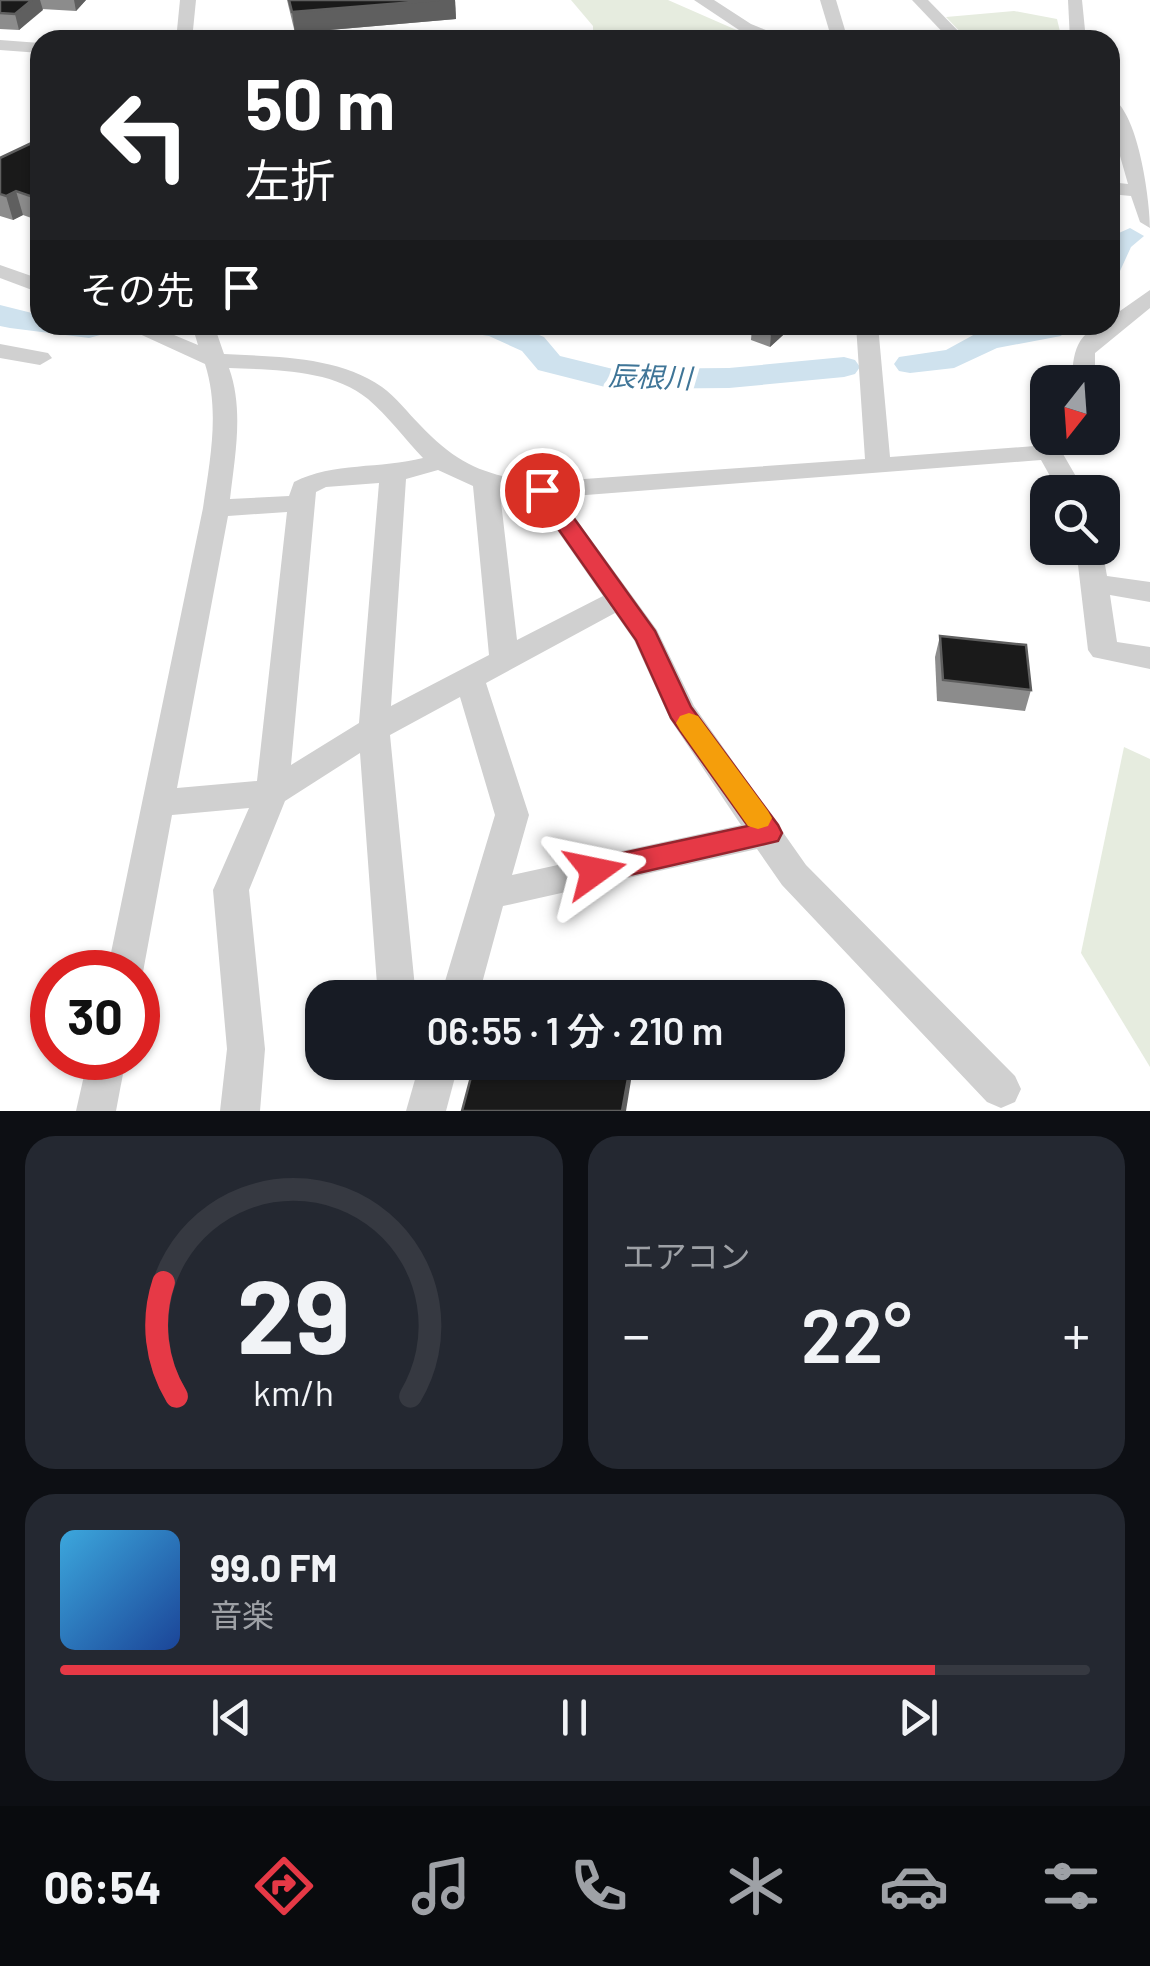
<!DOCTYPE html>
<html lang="ja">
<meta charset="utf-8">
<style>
body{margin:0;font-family:Barlow,"Noto Sans JP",sans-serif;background:#242831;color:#f1f3f6;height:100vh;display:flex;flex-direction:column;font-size:38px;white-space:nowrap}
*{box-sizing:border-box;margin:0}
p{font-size:32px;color:#9ea1a6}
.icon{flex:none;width:55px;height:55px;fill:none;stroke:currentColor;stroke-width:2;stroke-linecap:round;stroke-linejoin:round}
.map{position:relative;height:1111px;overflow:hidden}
.drawer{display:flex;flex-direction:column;gap:25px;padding:25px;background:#0d0f14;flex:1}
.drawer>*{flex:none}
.top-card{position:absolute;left:30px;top:30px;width:1090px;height:305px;border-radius:30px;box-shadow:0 2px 8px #0004;background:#202124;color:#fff;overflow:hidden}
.needle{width:65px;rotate:197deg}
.buttons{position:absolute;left:1030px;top:365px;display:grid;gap:20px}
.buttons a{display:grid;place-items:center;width:90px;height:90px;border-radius:20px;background:#171b24;box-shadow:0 2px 8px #0004;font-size:50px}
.speed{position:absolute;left:30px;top:950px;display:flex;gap:20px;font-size:50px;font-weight:700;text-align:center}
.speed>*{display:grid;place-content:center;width:130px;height:130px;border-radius:50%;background:#171b24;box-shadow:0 2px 8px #0004;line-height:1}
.speed .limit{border:15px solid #d22;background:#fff;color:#111}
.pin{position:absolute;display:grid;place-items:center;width:85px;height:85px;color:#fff;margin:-42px;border:5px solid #fff;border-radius:50%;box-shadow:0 2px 10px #0007}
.me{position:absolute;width:110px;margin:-55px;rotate:78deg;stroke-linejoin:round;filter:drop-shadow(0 0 8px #0008)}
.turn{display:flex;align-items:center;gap:35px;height:210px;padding:0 50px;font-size:45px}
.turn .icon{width:130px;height:130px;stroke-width:2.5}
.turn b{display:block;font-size:70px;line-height:85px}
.then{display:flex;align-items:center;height:95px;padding:0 50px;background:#0003;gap:20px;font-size:38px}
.big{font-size:75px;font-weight:600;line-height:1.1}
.drawer .card{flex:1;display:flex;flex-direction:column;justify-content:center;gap:15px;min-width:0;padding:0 35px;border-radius:30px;background:#242831}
.drawer .dial{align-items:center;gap:0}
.dial svg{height:260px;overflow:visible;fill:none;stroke:#363941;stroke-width:7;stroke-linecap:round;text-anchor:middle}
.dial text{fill:#f1f3f6;stroke:none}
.song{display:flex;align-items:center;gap:30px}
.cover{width:120px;height:120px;border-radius:15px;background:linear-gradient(135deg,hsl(200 70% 55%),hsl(220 70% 35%))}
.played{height:10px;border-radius:5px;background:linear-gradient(90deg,#e63946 85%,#363941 85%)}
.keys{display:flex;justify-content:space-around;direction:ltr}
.heat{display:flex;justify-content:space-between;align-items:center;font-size:55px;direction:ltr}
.drawer .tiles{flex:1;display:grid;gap:25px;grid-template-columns:1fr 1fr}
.card:last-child{grid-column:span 2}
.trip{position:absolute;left:305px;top:980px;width:540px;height:100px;border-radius:30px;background:#171b24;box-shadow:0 2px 8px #0004;font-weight:600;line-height:100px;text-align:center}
.menu{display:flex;height:160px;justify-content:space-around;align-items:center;background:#090b0e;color:#9ea1a6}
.menu .icon{width:70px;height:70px}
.menu .selected{color:#e63946}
.menu b{font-size:45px;color:#f1f3f6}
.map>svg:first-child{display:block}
.green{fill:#e6ecdf}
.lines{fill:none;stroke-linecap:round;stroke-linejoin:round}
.river{fill:#cfe2ee;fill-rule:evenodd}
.minor{fill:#d0d0d0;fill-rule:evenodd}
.wall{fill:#8c8c8c}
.shaded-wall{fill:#5f5f5f}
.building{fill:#1a1a1a;stroke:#5f5f5f;stroke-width:2.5}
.route{fill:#e63946;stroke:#96252e;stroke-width:2.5}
.slow{fill:#f59e0b}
.labels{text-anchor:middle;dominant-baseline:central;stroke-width:10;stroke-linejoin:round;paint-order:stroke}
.water-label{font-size:28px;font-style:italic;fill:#3f7597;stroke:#fff}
</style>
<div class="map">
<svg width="1150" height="1111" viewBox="0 0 1150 1111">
<rect width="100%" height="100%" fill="#fff"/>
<g class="green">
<polygon points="571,0 668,0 757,39 593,40 593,26"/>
<polygon points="1014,11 1057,19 1062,40 968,40 946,17"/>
<polygon points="1124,747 1150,759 1150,1067 1081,953"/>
</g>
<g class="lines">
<g class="river">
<polygon points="1130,228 1144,236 1131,247 1120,271 1110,274 1110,237"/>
<polygon points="0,305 40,315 40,325 102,325 104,329 100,335 89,338 10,328 0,326"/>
<polygon points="453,325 514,325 544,337 560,356 613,369 729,368 844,357 855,360 860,367 855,374 844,377 729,388 613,389 538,370 522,351 489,336 457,331"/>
<polygon points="1024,325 1062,325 1065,330 1061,336 997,348 954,368 910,373 899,371 894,364 899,357 946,350 977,333"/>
</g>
<g class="minor">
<polygon points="180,0 196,0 192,40 176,40"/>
<polygon points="694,0 714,0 751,24 791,40 768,40 739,30"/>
<polygon points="820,0 836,0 848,40 832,40"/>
<polygon points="912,0 928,0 967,40 950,40"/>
<polygon points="1068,0 1082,0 1086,40 1070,40"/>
<polygon points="0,40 40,43 40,53 0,50"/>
<path d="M 1110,97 C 1138,109 1150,200 1150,228 L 1140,222 L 1131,196 L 1110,194 L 1110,182 L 1128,184 L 1110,121 Z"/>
<polygon points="0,265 40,279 40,293 0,278"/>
<path d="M 1150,290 L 1150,308 L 1095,353 L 1095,382 L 1073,382 C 1071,357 1077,326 1110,325 L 1110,318 Z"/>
<path d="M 120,325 L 150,325 L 198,345 L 192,325 L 214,325 L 224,354 C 276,357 338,356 382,387 C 396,397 408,413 420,425 C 458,465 487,477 542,482 L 865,459 L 856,325 L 878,325 L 890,457 L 1035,446 L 1063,438 L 1089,438 L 1079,450 L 1063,454 L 1085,492 L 1059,492 L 1041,460 L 560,497 L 657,630 L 694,706 L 806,865 L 1015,1076 L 1021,1089 L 1015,1102 L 1001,1108 L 987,1102 L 782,885 L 757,849 L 503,906 L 478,998 L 440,998 L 495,815 L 460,697 L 390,735 L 416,998 L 378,998 L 360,753 L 285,801 L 249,890 L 265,1049 L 260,1111 L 220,1111 L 227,1049 L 213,890 L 249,808 L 172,815 L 143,972 L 138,984 L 138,972 L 107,972 L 203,508 C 210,460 220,411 205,364 ZM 229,368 C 274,370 332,369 368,399 C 388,416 405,439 423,458 C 381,469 333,462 294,482 L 289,496 L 230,499 C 235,455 244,410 229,368 ZM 438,470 L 473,486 L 489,655 L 391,706 L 406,479 ZM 379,483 L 359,723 L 291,765 L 316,492 L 326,487 ZM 500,493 L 534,497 L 603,596 L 517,640 ZM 287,512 L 257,781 L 177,788 L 228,516 ZM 615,613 L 634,640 L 670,719 L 741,825 L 512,875 L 529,815 L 486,683 Z"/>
<polygon points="0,344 48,353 52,358 40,365 0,358"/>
<polygon points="1076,548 1102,548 1107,576 1150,582 1150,602 1110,595 1117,642 1150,647 1150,669 1093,657 1088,650"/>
<polygon points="88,1058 126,1058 116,1111 76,1111"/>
<polygon points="420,1062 459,1062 446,1111 406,1111"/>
</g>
</g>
<g class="wall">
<polygon points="0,0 86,0 76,11 42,9 19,30 0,29"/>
<polygon points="287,0 455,0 456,19 295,33"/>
<polygon points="40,139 37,220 23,215 13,220 0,216 0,158"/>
<polygon points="794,325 770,347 751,340 752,327"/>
<polygon points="940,636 1031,690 1025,711 937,701 935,657"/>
</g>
<g class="shaded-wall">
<polygon points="32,0 40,0 43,10 19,30 15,14"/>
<polygon points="74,0 86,0 76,11"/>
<polygon points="439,0 455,0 456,19 295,33 292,12"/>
<polygon points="16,191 23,215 13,220 6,196"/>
<polygon points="40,191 40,218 37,220 30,196"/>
<polygon points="781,325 794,325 770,347 771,334"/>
<polygon points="631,1062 634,1062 626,1111 622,1111"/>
</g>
<g class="building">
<polygon points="0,0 32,0 15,14 0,13"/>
<polygon points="289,0 439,0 292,12"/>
<polygon points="40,139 40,191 30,196 16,191 6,196 0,194 0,158"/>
<polygon points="754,325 781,325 771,334 752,327"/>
<polygon points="940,636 1026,645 1031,690 943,680"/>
<polygon points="494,990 537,998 492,998"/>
<polygon points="475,1062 631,1062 622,1111 462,1111"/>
</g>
<polygon class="route" points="542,483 550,485 655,631 691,707 778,825 782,833 778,841 595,883 585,879 581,871 585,862 595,859 748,826 671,718 636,640 531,490"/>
<polygon class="slow" points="689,713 698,716 768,811 772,818 768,826 758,829 748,826 680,730 676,723 680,716"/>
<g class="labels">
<g class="water-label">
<text transform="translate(650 376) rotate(2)">辰根川</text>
</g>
</g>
</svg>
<div class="buttons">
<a><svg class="needle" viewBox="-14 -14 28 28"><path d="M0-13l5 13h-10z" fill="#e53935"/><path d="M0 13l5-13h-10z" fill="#9ea1a6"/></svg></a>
<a><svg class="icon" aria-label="search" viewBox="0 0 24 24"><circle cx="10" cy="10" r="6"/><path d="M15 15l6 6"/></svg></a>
</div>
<div class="speed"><div class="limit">30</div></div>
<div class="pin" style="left:542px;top:490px;background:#d93025"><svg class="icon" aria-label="arrive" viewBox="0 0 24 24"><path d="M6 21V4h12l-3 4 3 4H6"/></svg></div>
<svg class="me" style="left:595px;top:871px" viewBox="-20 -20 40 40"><path d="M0-17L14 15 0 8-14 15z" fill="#e63946" stroke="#fff" stroke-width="4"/></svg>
<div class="trip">06:55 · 1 分 · 210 m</div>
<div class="top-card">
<div class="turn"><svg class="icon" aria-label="left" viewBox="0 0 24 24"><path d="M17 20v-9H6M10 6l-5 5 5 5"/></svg><div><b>50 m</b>左折</div></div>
<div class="then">その先<svg class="icon" aria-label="arrive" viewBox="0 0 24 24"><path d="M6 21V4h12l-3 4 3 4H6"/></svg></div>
</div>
</div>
<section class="drawer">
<div class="tiles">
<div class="card dial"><svg viewBox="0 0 100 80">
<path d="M14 69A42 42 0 1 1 86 69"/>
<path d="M14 69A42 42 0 0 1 10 34" stroke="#e63946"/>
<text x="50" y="56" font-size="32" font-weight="700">29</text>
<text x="50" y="72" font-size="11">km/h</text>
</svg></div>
<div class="card"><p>エアコン</p>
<div class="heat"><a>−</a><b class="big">22°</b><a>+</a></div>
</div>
<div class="card">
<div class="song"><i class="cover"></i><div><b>99.0 FM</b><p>音楽</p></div></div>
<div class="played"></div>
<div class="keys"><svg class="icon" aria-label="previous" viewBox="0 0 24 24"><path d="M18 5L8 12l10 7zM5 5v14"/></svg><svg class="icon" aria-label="pause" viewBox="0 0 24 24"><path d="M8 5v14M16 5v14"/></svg><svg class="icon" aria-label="next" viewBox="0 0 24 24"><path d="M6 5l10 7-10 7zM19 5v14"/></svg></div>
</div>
</div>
</section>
<nav class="menu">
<b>06:54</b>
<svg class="icon selected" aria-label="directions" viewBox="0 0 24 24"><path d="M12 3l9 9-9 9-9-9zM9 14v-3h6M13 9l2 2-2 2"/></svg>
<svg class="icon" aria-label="music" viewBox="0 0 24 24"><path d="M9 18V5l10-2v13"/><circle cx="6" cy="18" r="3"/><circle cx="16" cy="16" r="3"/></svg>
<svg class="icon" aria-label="phone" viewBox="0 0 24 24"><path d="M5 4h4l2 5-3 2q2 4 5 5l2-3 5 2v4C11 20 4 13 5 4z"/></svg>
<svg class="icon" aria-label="climate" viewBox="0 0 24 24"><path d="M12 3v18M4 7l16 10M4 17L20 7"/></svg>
<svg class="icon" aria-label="car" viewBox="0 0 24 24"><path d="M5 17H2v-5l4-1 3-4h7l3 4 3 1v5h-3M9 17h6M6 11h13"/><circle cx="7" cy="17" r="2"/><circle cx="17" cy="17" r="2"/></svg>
<svg class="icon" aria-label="filters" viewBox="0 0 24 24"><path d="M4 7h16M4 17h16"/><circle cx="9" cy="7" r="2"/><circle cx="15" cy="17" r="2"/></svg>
</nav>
